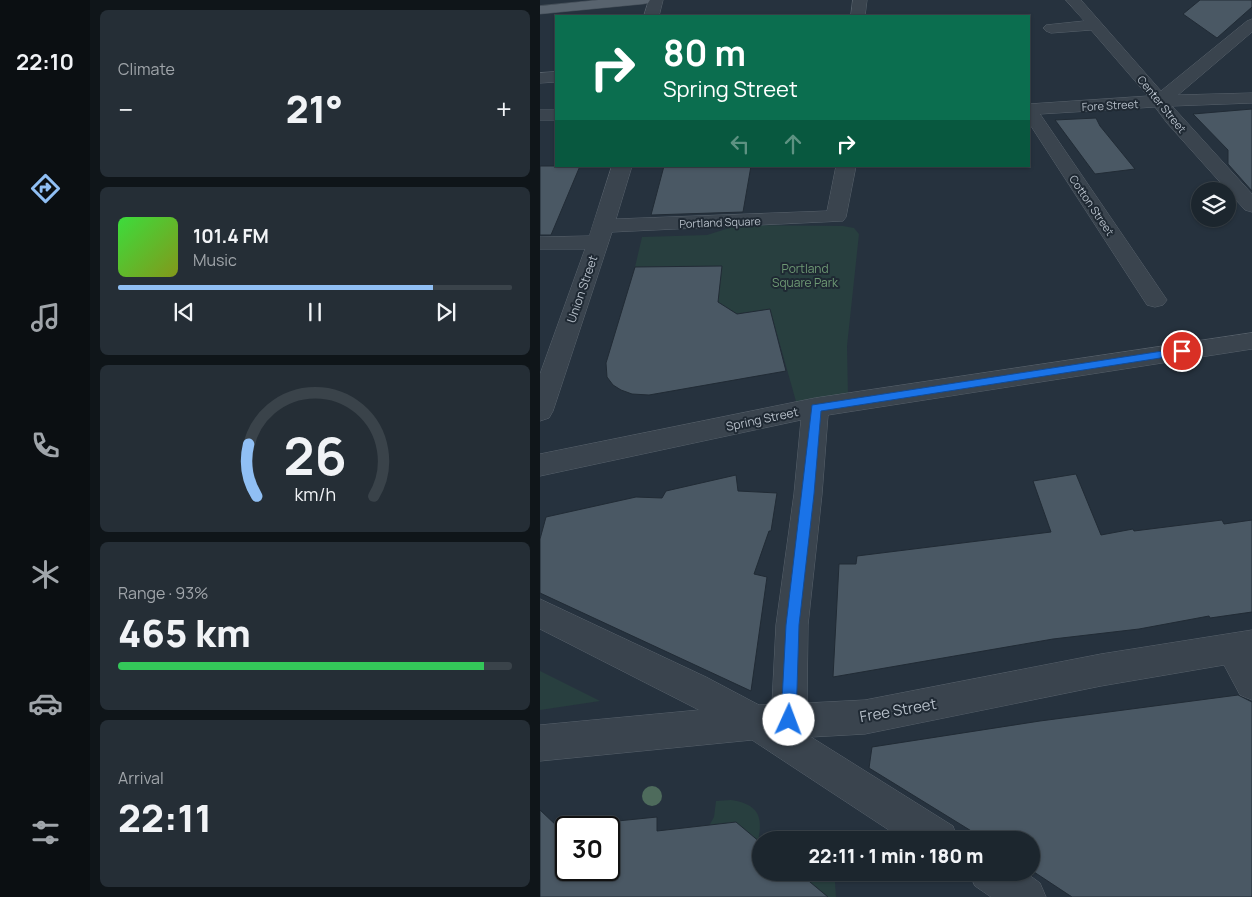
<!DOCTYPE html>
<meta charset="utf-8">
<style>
body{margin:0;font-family:Manrope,sans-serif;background:#252e36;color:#f1f3f6;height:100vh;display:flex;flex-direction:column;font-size:19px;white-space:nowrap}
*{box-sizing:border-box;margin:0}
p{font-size:16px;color:#a0a5aa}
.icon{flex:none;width:28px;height:28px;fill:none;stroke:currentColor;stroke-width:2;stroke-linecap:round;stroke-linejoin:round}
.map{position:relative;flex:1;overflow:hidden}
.side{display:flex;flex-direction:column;gap:10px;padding:10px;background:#0f1519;width:450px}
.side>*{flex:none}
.top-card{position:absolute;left:15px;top:15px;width:475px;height:152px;border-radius:0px;box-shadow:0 1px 4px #0004,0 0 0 1px #3a434a;background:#0b6e4f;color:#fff;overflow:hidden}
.controls{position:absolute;left:651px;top:182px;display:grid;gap:10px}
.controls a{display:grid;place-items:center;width:45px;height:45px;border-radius:50%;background:#1c262e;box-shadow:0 1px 4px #0004,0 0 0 1px #3a434a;font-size:25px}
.speed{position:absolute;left:15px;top:816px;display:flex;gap:10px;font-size:25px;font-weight:700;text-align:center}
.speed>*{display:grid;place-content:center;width:65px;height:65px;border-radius:50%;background:#1c262e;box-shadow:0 1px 4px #0004,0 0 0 1px #3a434a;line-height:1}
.speed .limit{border:2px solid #111;border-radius:8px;background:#fff;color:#111}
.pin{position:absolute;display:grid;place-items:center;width:42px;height:42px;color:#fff;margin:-21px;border:2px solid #fff;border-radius:50%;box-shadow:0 1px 5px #0007}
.me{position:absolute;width:55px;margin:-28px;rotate:2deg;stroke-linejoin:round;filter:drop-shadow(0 0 4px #0008)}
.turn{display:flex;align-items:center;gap:18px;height:105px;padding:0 25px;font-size:22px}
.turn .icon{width:65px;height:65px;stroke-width:2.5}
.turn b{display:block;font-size:35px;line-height:42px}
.lanes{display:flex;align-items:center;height:48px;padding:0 25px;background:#0003;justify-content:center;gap:25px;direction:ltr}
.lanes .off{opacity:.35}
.big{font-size:38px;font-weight:800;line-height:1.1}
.side .card{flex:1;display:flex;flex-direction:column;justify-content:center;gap:8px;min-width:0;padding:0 18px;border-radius:8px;background:#252e36}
.side .dial{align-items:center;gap:0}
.dial svg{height:130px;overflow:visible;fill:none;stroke:#3a434a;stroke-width:7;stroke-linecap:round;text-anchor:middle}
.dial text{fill:#f1f3f6;stroke:none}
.song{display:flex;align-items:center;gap:15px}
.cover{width:60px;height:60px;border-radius:8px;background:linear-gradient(135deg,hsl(120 70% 55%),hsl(70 70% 35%))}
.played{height:5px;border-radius:2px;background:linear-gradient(90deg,#90bff4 80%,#3a434a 80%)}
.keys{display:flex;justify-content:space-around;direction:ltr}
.heat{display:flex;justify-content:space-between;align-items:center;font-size:28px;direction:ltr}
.charge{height:8px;border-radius:4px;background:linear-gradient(90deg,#34c759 93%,#3a434a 0)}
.trip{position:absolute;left:212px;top:831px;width:288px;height:50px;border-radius:25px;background:#1c262e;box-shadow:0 1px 4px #0004,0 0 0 1px #3a434a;font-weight:800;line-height:50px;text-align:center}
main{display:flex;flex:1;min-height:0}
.dock{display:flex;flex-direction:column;width:90px;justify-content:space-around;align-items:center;background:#0b0f12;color:#a0a5aa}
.dock .icon{width:35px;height:35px}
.dock .on{color:#90bff4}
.dock b{font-size:22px;color:#f1f3f6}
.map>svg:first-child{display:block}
.green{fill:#283f3f}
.building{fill:#4a5864;stroke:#212b35;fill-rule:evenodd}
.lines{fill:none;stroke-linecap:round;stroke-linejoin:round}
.minor-casing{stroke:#58626c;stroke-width:1}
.major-casing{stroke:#434d57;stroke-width:1}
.minor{fill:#3a444e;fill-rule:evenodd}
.major{fill:#58636e;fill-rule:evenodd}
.tree{fill:#4e6b5c}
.route{fill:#1a73e8;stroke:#114b97}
.labels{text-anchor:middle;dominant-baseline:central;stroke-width:4;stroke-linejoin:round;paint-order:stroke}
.far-street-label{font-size:11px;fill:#b6bfc9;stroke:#1f2933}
.park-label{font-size:12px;fill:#6e9974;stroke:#1f2933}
.street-label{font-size:12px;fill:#b6bfc9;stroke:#1f2933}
.near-street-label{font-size:15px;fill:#b6bfc9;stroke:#1f2933}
</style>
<main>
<nav class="dock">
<b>22:10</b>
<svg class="icon on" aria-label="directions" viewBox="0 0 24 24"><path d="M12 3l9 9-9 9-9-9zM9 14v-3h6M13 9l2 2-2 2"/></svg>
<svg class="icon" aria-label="music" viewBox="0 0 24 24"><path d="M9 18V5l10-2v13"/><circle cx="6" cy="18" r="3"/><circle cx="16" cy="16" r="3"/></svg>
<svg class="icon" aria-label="phone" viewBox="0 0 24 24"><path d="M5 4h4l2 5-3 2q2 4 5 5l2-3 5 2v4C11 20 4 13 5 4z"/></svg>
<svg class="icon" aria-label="climate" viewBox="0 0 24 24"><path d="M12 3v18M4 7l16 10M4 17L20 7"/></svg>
<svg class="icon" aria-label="car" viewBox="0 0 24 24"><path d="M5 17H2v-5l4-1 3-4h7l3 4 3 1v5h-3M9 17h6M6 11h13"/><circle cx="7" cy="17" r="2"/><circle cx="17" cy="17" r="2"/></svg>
<svg class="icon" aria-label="filters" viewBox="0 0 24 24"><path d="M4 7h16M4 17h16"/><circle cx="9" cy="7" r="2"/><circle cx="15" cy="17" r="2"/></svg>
</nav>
<section class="side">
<div class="card"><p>Climate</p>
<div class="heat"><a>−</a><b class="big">21°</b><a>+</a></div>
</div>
<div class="card">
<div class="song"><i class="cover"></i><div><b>101.4 FM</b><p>Music</p></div></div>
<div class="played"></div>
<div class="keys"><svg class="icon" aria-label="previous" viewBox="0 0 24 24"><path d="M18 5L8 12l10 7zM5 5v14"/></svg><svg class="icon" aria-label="pause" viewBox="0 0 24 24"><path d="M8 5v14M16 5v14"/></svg><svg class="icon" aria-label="next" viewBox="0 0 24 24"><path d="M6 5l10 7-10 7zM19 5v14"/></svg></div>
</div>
<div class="card dial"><svg viewBox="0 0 100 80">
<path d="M14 69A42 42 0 1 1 86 69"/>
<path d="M14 69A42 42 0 0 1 9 37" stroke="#90bff4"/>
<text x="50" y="56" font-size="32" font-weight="700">26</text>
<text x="50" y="72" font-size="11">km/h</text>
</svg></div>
<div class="card"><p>Range · 93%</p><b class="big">465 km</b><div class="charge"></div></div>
<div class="card"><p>Arrival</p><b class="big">22:11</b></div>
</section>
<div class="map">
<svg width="712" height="897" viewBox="0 0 712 897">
<rect width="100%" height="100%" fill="#26323e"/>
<g class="green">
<polygon points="199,225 303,226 314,228 319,234 307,346 308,396 257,405 230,309 197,314 178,302 182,266 95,267 102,237 167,235"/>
<polygon points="0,671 60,701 0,710"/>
<path d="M 191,800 C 217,804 224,815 218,841 L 169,826 L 174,817 L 176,801 Z"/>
<polygon points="258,873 291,873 295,882 296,897 288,897"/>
</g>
<g class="building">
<polygon points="660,0 712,0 712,7 677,38 643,14"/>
<polygon points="712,109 712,191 688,164 688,150 653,114"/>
<polygon points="556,118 560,126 595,169 555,174 515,120"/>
<polygon points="0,166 40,166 11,235 0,235"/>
<polygon points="124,166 211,166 203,212 111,215"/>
<polygon points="182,266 178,302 197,314 230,309 246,371 109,395 92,394 81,390 73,385 67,377 66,363 95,267"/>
<polygon points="536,474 561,535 593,529 594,531 682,520 684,524 712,520 712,612 670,618 669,616 599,629 513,639 293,677 299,564 316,564 317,556 511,532 493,481"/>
<polygon points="196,475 198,491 237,493 231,531 229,531 214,574 227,577 211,691 0,593 0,539 6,517 96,497 122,498 126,491"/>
<polygon points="698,695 712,702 712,897 532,897 491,870 491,840 446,840 329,768 332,747 500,721"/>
<path d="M 0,810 L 18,827 L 117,817 L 117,831 L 196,822 L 221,843 L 221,872 L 258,872 L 288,897 L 0,897 ZM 26,828 L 69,828 L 69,870 L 26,870 Z"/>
</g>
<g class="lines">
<defs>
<g id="minor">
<polygon points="109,0 123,0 119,16 104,16"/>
<polygon points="313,0 327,0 325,16 311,16"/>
<polygon points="526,0 541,0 621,91 707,21 712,19 712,32 638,95 712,93 712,103 632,106 712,194 712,212 705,210 627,123 615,107 500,114 627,300 623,305 615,307 607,305 489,123 489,104 608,96 551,30 511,33 506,31 503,28 506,25 544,21"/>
<polygon points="16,72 16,82 0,83 0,73"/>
<rect x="0" y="110" width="16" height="10"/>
<polygon points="72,166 92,166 76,219 287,211 296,166 316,166 306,217 303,221 72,232 13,411 9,418 0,421 0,374 45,249 0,249 0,237 49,236"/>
<polygon points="712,333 712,349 288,415 282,494 268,625 267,703 325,700 561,654 712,630 712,700 700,695 684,665 561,686 325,734 271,737 413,826 418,840 364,840 212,740 0,761 0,725 159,710 0,629 0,599 166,677 219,705 232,704 236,625 254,494 261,420 0,476 0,454 275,398"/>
<polygon points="429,872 485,872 500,883 506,897 451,897 435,886"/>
</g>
<polygon id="major" points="58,0 110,0 108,3 103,4 0,14 0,6"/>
</defs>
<use href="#minor" class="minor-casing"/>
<use href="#major" class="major-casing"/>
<use href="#minor" class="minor"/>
<use href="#major" class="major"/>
</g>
<circle class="tree" cx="112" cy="796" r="10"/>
<polygon class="route" points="642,348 646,349 646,354 281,411 274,494 259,625 256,720 254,726 249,728 244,726 241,720 246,625 272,405"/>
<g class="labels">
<g class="far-street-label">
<text transform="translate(622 104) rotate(51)">Center Street</text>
<text transform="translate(570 105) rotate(-3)">Fore Street</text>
<text transform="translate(552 205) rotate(56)">Cotton Street</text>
<text transform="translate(180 222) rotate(-2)">Portland Square</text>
</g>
<g class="park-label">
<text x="265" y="268">Portland<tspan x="265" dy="14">Square Park</tspan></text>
</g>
<g class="street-label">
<text transform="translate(42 289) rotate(-71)">Union Street</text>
<text transform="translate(222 419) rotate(-12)">Spring Street</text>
</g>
<g class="near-street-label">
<text transform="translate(358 710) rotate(-10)">Free Street</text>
</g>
</g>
</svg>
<div class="controls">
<a><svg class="icon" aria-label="layers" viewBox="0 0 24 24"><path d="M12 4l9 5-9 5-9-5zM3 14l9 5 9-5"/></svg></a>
</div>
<div class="speed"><div class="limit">30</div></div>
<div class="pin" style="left:642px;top:351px;background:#d93025"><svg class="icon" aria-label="arrive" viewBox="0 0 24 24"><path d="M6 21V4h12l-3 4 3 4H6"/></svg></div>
<svg class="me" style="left:249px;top:720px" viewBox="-20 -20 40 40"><circle r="19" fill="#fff"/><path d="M0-13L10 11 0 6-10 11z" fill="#1a73e8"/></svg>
<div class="trip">22:11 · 1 min · 180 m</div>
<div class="top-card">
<div class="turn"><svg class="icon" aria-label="right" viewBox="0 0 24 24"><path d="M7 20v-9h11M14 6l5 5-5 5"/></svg><div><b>80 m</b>Spring Street</div></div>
<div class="lanes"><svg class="icon off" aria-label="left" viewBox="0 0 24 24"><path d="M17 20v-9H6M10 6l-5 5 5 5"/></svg><svg class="icon off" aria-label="ahead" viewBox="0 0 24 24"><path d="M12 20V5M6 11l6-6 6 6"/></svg><svg class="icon" aria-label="right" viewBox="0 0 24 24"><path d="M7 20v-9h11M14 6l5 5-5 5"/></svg></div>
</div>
</div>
</main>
